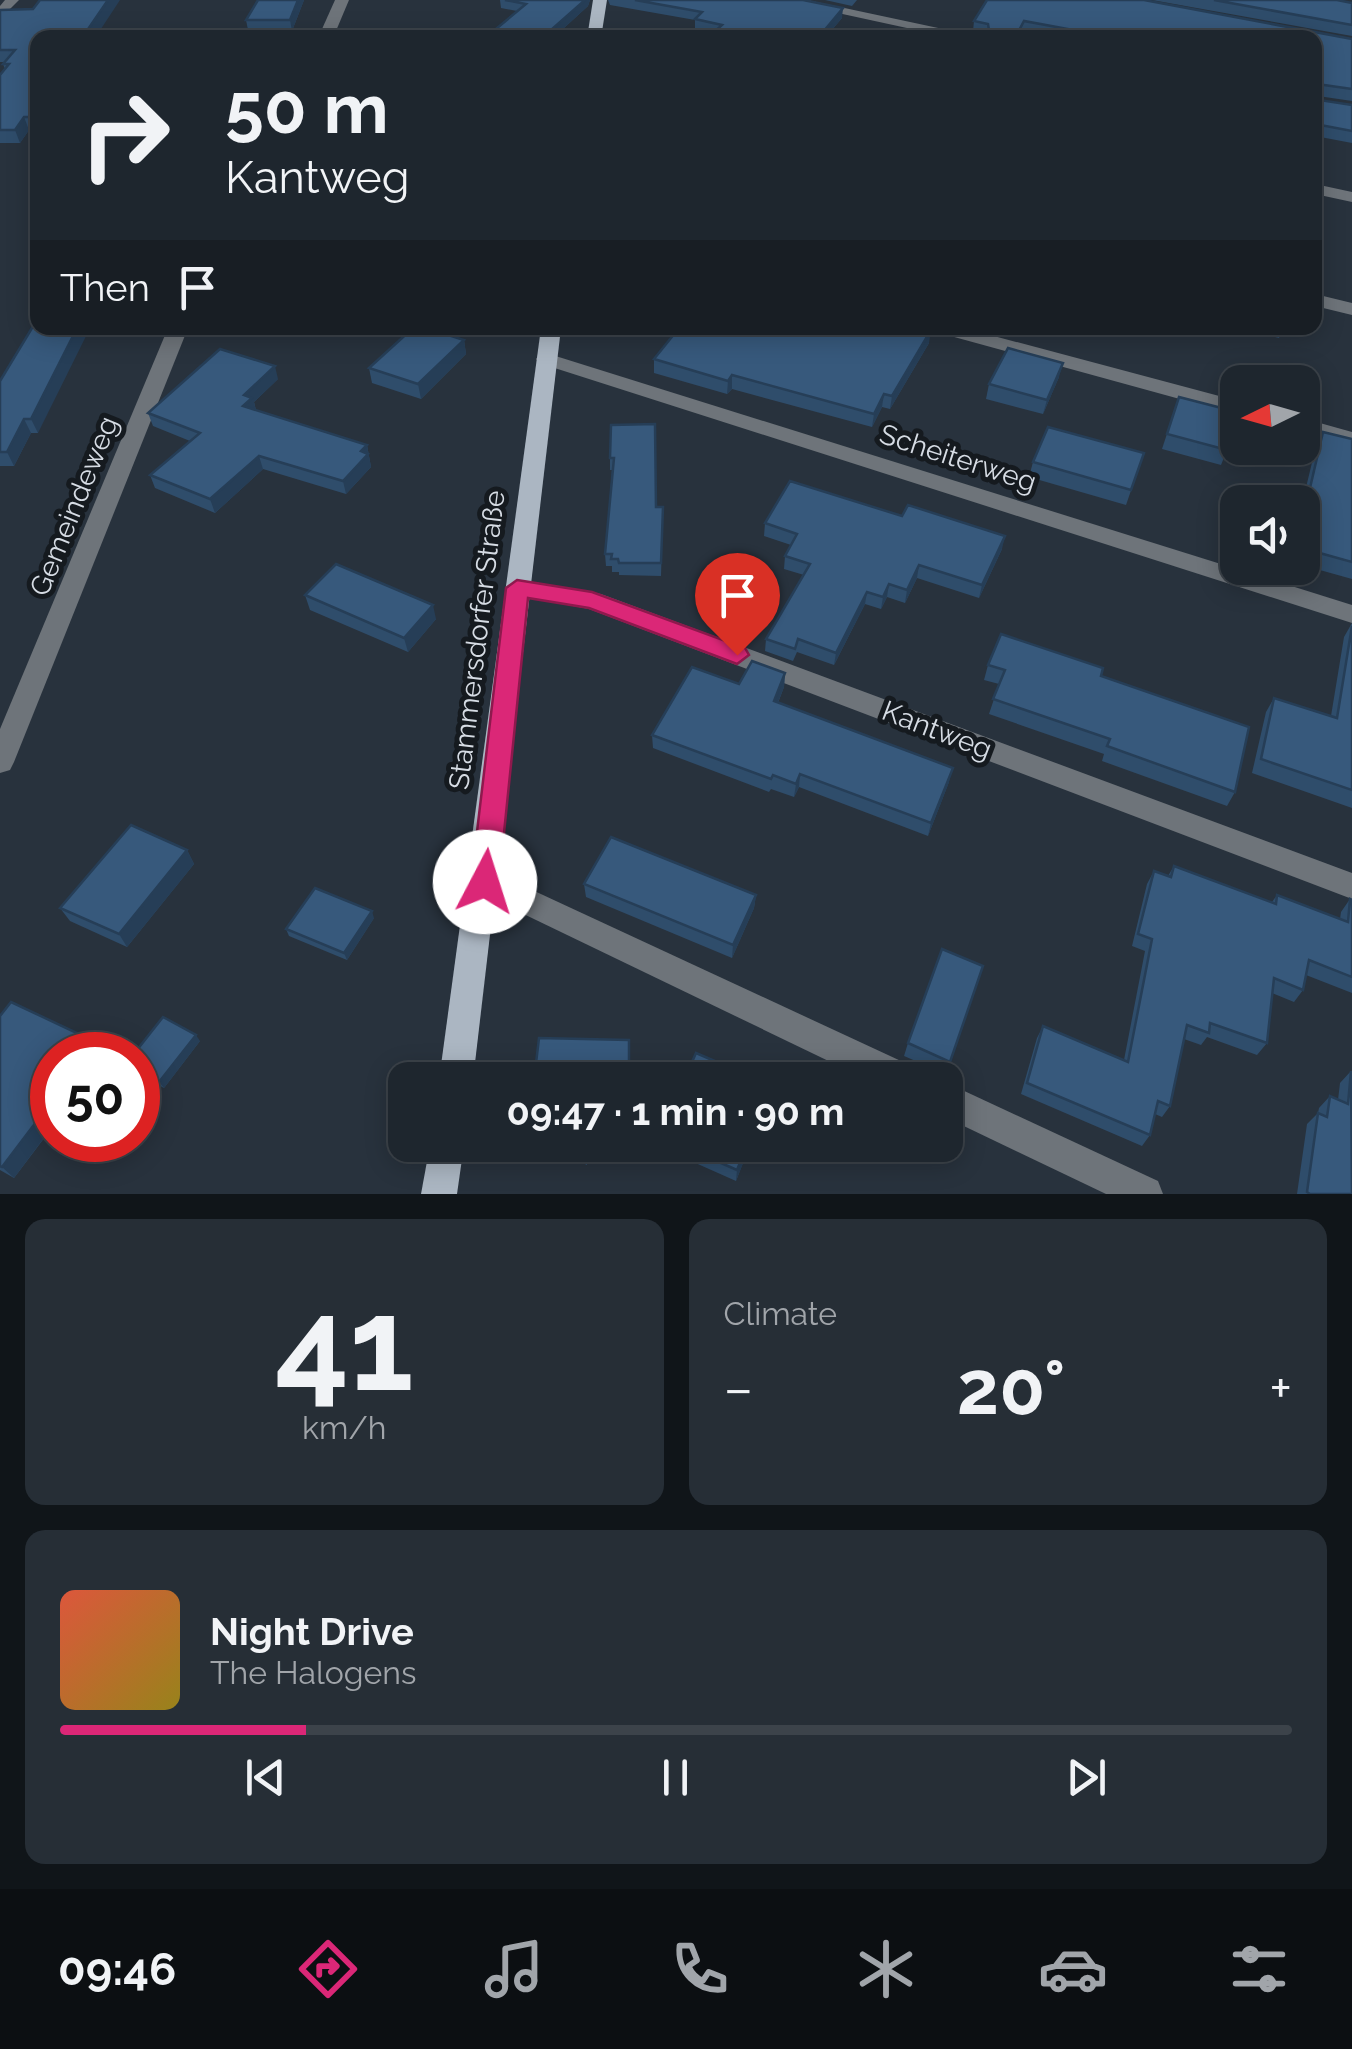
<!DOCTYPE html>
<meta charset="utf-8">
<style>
body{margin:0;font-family:Raleway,sans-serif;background:#262e36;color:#f1f3f6;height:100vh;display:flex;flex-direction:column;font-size:38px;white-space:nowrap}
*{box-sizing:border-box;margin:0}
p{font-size:32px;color:#a1a5aa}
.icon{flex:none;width:55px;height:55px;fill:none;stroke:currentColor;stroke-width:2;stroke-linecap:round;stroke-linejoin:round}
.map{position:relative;height:1194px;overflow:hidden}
.details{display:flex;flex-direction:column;gap:25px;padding:25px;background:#101519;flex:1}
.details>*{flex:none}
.guide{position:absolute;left:30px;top:30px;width:1292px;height:305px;border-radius:20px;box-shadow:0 5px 25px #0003,0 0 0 2px #3c434a;background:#1e262e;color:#f1f3f6;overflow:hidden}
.needle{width:65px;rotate:265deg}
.fabs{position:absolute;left:1220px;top:365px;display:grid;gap:20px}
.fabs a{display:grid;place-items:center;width:100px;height:100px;border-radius:20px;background:#1e262e;box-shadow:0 5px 25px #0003,0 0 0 2px #3c434a;font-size:50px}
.speed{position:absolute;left:30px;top:1032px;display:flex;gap:20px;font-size:50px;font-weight:700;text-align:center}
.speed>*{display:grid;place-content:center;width:130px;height:130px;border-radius:50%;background:#1e262e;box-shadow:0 5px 25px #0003,0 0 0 2px #3c434a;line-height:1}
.speed .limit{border:15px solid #d22;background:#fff;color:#111}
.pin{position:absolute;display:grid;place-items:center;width:85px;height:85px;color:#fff;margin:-102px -42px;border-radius:50% 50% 50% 0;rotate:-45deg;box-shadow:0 0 10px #0007}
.pin .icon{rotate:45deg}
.me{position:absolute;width:110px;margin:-55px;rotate:5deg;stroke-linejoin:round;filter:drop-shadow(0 0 8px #0008)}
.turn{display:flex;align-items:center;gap:35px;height:210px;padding:0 30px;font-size:45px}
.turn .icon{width:130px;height:130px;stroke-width:2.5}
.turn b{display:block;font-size:70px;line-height:85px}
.then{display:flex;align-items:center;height:95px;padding:0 30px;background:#0003;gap:20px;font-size:38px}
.big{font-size:75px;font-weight:700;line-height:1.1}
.details .card{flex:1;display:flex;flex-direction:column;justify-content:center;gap:15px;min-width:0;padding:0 35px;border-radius:20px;background:#262e36}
.details .dial{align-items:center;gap:0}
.dial b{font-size:130px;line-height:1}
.song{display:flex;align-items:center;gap:30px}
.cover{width:120px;height:120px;border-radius:15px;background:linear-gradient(135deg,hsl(10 70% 55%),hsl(50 70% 35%))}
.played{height:10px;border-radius:5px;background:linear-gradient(90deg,#db2777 20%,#3c434a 20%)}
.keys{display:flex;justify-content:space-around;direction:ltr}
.heat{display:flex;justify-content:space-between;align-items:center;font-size:55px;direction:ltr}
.details .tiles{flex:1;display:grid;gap:25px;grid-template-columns:1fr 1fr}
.card:last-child{grid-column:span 2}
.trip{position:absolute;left:388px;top:1062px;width:575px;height:100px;border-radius:20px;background:#1e262e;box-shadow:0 5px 25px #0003,0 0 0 2px #3c434a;font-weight:700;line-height:100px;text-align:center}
.menu{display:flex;height:160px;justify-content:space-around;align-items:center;background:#0c0f12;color:#a1a5aa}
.menu .icon{width:70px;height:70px}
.menu .selected{color:#db2777}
.menu b{font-size:45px;color:#f1f3f6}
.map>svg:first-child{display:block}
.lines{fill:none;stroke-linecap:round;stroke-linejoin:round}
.minor{fill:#6e747a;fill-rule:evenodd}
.major{fill:#abb6c2;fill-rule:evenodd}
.wall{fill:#2f4d6b}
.shaded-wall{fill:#263e57}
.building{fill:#37597c;stroke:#263e57;stroke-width:2.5}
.route{fill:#db2777;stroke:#8e194d;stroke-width:2.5}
.labels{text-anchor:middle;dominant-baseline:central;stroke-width:10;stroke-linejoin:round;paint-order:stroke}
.street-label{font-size:28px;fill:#d6dce4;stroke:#151a1f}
</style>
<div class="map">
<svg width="1352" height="1194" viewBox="0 0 1352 1194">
<rect width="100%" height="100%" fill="#28323d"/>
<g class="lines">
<g class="minor">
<polygon points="5,0 19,0 0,19 0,6"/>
<polygon points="335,0 349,0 333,38 318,38"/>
<polygon points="778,0 807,0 985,38 953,38"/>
<polygon points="594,29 620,35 622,38 589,36 587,33"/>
<polygon points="1315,184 1352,192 1352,202 1315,194"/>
<polygon points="1315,294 1352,303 1352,315 1315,306"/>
<polygon points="168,328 188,328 14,762 10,770 0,773 0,729"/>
<polygon points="933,328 964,328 1238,401 1238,415 936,332"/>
<polygon points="546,353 1352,605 1352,623 539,363 536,359 539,355"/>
<polygon points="1302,418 1352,432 1352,446 1302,432"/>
<polygon points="517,579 601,594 1352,873 1352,899 589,609 508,594 505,588 508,582"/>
<polygon points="485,868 916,1068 921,1080 868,1080 474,890 470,881 474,872"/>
<polygon points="945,1082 1158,1181 1163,1194 1106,1194 945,1117"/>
</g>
<g class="major">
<polygon points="593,0 607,0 601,38 587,38"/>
<polygon points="541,328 561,328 473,1080 439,1080"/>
<polygon points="430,1145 464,1145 457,1194 421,1194"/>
</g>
</g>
<g class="wall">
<polygon points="258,0 304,0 292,31 248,30 246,20"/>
<polygon points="500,0 590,0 588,6 553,38 485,38 517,11 501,8"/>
<polygon points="608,0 803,0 842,18 825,38 712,38 714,32 695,29 695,20 610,5"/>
<polygon points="825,0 857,0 852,6"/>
<polygon points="987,0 1352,39 1352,101 1318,96 1319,100 1352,105 1352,143 1315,136 1315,38 1053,38 1022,32 1019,38 964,38 973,31 974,21"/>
<polygon points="1152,0 1337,0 1352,3 1352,36"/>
<polygon points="0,10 38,38 38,129 29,130 20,143 0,143 0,75 5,69 3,64 5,62 0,62"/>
<polygon points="38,318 38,433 31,433 14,466 0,466 0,381"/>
<polygon points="647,328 864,328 929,343 890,409 882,407 872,427 732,389 727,394 654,373 654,359 672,337 647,330"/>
<polygon points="1240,328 1283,328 1279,338"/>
<polygon points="464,340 466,354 421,399 372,383 369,368"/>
<polygon points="1059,377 1043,414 986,399 989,384"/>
<polygon points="278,379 254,402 256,410 367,445 371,467 346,494 263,469 215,513 155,488 150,475 190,441 153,426 148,413"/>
<polygon points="1179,397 1227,450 1221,465 1162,449"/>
<polygon points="611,425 656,507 663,507 661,576 619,575 619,572 612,572 612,566 606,566 605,554 612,470 610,470 610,458"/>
<polygon points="1323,432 1352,439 1352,579 1302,565 1308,537 1302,535 1302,504 1316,446"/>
<polygon points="1144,453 1126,505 1029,477 1033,462"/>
<polygon points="765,523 1002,549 979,598 917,578 905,603 887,597 881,609 865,604 834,665 797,652 793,661 765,651 766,639 804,575 784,569 785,556 791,545 764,536"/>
<polygon points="305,595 436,619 408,652 310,610"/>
<polygon points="1352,623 1352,808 1252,773 1266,712 1274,698 1331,716 1344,637"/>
<polygon points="988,665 1101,676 1235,792 1227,806 1102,761 1104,754 989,714 999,684 984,680"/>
<polygon points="785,673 784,687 778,703 949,782 928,836 799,787 794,797 771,789 769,792 653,748 652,735 739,684"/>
<polygon points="187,850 194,864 127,947 70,921 60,908"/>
<polygon points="1174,866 1272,902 1277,895 1340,919 1341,912 1350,899 1352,900 1352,993 1306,975 1303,990 1294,1002 1272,993 1267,1043 1257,1055 1207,1037 1201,1045 1184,1039 1170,1106 1162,1117 1155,1114 1150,1135 1142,1146 1021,1094 1037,1038 1043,1026 1124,1060 1145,951 1132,946 1147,884 1154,871 1168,876"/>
<polygon points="584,884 756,895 754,908 732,958 586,897"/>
<polygon points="374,918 347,960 289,936 286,929"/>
<polygon points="983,966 946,1074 904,1056 908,1043"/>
<polygon points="0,1016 98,1043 107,1055 14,1178 0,1170"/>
<polygon points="200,1041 164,1088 138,1074 138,1055"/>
<polygon points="1351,1071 1352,1194 1297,1194 1307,1124 1318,1113 1319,1108 1330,1096 1338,1100 1340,1083"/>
<polygon points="544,1145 587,1145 587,1165"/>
<polygon points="673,1145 750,1145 736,1181 673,1153"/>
<polygon points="775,1145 800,1145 797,1155"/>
</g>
<g class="shaded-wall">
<polygon points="108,0 120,0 95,38 82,38"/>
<polygon points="298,0 304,0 292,31 290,20"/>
<polygon points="585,0 590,0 588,6 553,38 542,38"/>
<polygon points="843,8 842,18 825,38 818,38"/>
<polygon points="38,110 38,129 37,130 32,117"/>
<polygon points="24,117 29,130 20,143 15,130"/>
<polygon points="77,328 90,328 38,433 31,419"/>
<polygon points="931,330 929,343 890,409 892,396"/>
<polygon points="464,340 466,354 421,399 418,384"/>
<polygon points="1063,363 1059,377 1043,414 1047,400"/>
<polygon points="275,366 278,379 254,402 256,411 243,406 244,395"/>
<polygon points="732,375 732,389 727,394 728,381"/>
<polygon points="884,394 882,407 872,427 874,414"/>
<polygon points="24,419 31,433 14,466 7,452"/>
<polygon points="367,445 371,467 346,494 343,481 361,451"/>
<polygon points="259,456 263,469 215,513 210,499"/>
<polygon points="1005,536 1002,549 979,598 982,585"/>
<polygon points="919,565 917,578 905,603 907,590"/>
<polygon points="889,584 887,597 881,609 883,597"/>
<polygon points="867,592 865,604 834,665 836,653"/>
<polygon points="433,605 436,619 408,652 404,638"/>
<polygon points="785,673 784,687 773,715 774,701"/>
<polygon points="953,768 949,782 928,836 931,823"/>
<polygon points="800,774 799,787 794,797 796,784"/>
<polygon points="187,850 194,864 127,947 119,934"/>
<polygon points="756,895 754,908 732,958 733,945"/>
<polygon points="372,911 374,918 347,960 344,953"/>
<polygon points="196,1035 200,1041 164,1088 159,1082"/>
<polygon points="98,1043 107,1055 88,1055"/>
<polygon points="52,1101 52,1127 14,1178 2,1167"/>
<polygon points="747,1145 750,1145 736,1181 737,1170"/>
</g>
<g class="building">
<polygon points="40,0 108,0 82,38 38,38 38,110 32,117 24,117 15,130 0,130 0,75 9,64 3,64 15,50 0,50 0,10 33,9"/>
<polygon points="258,0 298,0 290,20 246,20"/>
<polygon points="505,0 585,0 542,38 485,38 526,4"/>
<polygon points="635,0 803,0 843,8 818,38 732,38 712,34 722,25 695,19 702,12"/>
<polygon points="987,0 1144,0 1352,39 1352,89 1317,84 1319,100 1352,105 1352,131 1315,124 1315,38 1116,38 1024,21 1015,38 964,38 968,31 989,30 988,24 974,21"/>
<polygon points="1214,0 1337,0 1352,3 1352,25"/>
<polygon points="246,29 242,38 190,38 195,30"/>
<polygon points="38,318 38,328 77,328 31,419 24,419 7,452 0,452 0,381"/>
<polygon points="413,328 426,328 464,340 418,384 369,368"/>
<polygon points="679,328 864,328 881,332 883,328 923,328 931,330 892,396 884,394 874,414 732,375 728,381 654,359"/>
<polygon points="1008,348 1063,363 1047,400 989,384"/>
<polygon points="220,349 275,366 244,395 252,398 243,406 367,445 361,451 368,454 343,481 259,456 210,499 150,475 200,433 148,413"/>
<polygon points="1179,397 1237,412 1227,450 1167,434"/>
<polygon points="655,424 656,507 663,507 661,563 619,563 618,559 611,559 612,554 605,554 614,458 610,458 611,425"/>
<polygon points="1048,427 1144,453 1131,490 1033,462"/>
<polygon points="1323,432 1352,439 1352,562 1309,550 1316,522 1303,518"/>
<polygon points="790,481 902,516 908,505 1005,536 982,585 919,565 907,590 889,584 883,597 867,592 836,653 798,639 795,649 766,639 810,564 785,556 797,534 765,523"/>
<polygon points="336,564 433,605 404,638 305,595"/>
<polygon points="1352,626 1352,790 1261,759 1274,698 1337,718"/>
<polygon points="1001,634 1103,668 1101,676 1249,727 1235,792 1107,746 1110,739 993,699 1005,670 988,665"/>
<polygon points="752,661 785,673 774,701 953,768 931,823 800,774 796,784 773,775 771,779 652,735 692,667 739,684"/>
<polygon points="131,825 187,850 119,934 60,908"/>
<polygon points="611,837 756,895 733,945 584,884"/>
<polygon points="1174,866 1276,904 1277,895 1348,922 1350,899 1352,900 1352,977 1309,960 1303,990 1274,978 1267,1043 1210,1023 1209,1033 1187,1025 1170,1106 1158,1101 1150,1135 1027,1083 1043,1026 1128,1062 1152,939 1138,934 1154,871 1171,877"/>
<polygon points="315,888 372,911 344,953 286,929"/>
<polygon points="942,949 983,966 950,1062 908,1043"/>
<polygon points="11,1002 98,1043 88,1055 52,1055 52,1101 2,1167 0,1166 0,1016"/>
<polygon points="163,1017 196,1035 159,1082 138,1070 138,1055 133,1055"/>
<polygon points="539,1038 629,1040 629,1074 625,1080 534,1080"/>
<polygon points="696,1053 759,1080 684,1080"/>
<polygon points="1351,1071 1352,1194 1310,1194 1307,1192 1318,1113 1327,1117 1330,1096 1348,1104"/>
<polygon points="566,1145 585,1145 585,1154"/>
<polygon points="680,1145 747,1145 737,1170"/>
</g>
<polygon class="route" points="517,580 592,592 745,648 749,655 737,664 589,608 528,598 499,882 495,890 485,894 475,890 471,882 506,588"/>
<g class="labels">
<g class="street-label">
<text transform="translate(958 458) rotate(18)">Scheiterweg</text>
<text transform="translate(74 506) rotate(-68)">Gemeindeweg</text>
<text transform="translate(477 640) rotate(-83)">Stammersdorfer Straße</text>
<text transform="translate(937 730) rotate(21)">Kantweg</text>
</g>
</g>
</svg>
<div class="fabs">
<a><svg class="needle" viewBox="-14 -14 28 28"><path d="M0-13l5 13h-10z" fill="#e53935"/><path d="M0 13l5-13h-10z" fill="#a1a5aa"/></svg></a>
<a><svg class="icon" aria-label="sound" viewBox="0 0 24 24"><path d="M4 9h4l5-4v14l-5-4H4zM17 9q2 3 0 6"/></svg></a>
</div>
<div class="speed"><div class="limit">50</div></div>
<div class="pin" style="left:737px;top:655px;background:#d93025"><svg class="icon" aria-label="arrive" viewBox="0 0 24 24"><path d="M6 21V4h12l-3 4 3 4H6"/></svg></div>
<svg class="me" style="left:485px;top:882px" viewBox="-20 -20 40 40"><circle r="19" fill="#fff"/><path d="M0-13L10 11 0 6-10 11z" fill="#db2777"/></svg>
<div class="trip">09:47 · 1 min · 90 m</div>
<div class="guide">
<div class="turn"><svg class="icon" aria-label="right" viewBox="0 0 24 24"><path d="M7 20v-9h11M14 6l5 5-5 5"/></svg><div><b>50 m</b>Kantweg</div></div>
<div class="then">Then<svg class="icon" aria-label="arrive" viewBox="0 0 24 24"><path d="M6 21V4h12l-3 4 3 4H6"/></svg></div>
</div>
</div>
<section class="details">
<div class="tiles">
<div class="card dial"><b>41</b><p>km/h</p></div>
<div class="card"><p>Climate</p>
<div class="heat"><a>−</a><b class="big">20°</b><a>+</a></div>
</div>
<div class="card">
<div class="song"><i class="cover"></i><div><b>Night Drive</b><p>The Halogens</p></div></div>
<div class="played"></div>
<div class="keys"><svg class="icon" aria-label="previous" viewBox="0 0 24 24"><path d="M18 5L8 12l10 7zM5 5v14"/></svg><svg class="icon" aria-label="pause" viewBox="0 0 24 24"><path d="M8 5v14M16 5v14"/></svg><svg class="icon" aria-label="next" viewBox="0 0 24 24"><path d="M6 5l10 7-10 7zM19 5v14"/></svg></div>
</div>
</div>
</section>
<nav class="menu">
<b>09:46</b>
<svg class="icon selected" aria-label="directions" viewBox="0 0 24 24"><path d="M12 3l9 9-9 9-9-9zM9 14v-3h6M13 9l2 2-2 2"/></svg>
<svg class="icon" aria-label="music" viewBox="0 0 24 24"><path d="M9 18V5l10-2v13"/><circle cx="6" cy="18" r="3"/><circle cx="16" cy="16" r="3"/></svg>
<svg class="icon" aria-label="phone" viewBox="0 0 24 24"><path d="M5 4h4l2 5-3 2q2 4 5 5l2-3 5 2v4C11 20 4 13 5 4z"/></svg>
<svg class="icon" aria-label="climate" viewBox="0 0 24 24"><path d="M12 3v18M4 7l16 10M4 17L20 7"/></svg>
<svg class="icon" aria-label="car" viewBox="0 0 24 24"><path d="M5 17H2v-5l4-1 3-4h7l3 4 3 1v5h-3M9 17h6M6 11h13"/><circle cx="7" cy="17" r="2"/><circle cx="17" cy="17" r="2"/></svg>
<svg class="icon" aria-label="filters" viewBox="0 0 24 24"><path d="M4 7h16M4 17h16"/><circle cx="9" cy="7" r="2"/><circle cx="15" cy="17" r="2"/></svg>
</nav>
